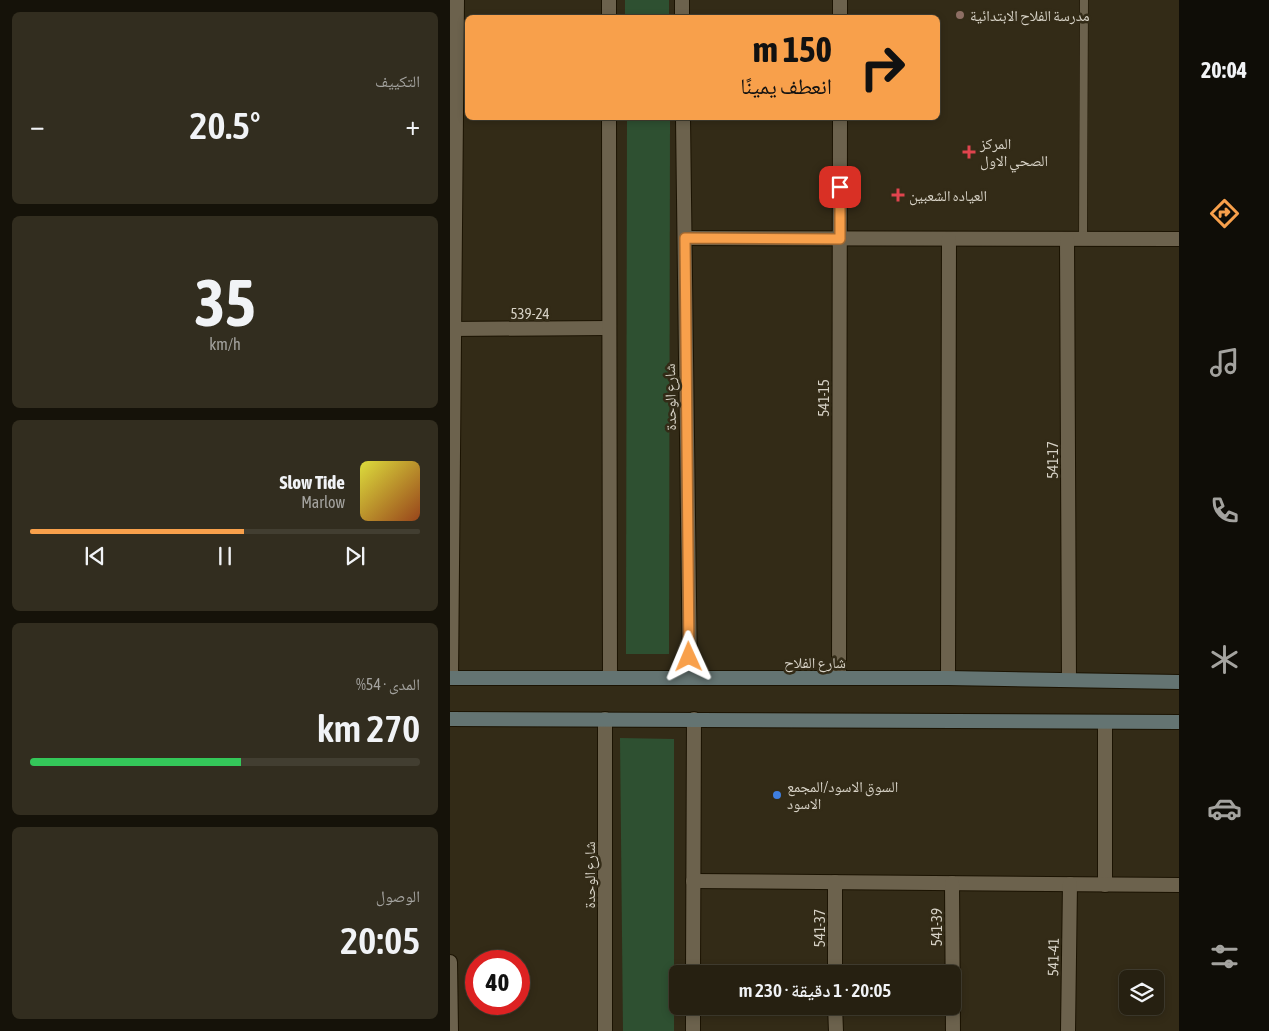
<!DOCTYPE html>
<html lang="ar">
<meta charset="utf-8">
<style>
body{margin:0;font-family:"Asap Condensed","Noto Naskh Arabic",sans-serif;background:#322d1f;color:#f1f3f6;direction:rtl;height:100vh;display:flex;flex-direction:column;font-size:19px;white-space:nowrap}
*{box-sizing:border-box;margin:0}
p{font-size:16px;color:#a4a39f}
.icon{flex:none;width:28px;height:28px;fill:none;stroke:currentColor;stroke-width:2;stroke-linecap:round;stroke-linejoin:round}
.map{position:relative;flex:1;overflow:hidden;direction:ltr}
.side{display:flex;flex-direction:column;gap:12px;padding:12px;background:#151209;width:450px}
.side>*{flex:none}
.top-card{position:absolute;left:15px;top:15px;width:475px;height:105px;border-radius:8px;box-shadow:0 2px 8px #0003,0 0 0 1px #423e31;direction:rtl;background:#f8a04b;color:#111;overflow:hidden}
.controls{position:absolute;left:669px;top:970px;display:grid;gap:10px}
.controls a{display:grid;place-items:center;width:45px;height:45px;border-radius:8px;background:#262011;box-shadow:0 2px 8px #0003,0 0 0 1px #423e31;font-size:25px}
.speed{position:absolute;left:15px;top:950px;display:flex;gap:10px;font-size:25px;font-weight:700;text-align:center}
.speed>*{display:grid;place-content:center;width:65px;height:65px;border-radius:50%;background:#262011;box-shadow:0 2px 8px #0003,0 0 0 1px #423e31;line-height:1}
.speed .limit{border:8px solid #d22;background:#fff;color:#111}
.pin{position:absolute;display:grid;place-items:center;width:42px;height:42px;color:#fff;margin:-21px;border-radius:10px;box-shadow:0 2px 8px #0006}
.me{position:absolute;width:55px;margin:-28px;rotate:359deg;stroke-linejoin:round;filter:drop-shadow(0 0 4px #0008)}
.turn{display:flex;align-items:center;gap:18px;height:105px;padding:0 25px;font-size:22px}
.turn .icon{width:65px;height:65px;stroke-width:2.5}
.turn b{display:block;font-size:35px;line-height:42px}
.big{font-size:38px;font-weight:600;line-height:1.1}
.side .card{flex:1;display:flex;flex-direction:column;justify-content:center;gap:8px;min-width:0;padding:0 18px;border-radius:8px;background:#322d1f}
.side .dial{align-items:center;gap:0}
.dial b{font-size:65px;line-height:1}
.song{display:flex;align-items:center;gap:15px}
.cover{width:60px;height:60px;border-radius:8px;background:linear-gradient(135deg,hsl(60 70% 55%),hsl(20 70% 35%))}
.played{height:5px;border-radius:2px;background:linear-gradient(90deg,#f8a04b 55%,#423e31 55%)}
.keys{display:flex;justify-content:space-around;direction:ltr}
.heat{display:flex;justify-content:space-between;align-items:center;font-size:28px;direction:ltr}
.charge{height:8px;border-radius:4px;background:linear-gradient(90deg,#34c759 54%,#423e31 0)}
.trip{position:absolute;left:219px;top:965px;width:292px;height:50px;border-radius:8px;background:#262011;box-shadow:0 2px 8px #0003,0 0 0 1px #423e31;font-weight:600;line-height:50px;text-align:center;direction:rtl}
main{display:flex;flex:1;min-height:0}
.menu{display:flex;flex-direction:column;width:90px;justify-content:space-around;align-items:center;background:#0f0d07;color:#a4a39f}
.menu .icon{width:35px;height:35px}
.menu .current{color:#f8a04b}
.menu b{font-size:22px;color:#f1f3f6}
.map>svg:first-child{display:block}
.green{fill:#2e5031}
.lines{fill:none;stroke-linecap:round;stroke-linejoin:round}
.service-casing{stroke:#1b1302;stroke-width:9}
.minor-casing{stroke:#1b1302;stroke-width:16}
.tertiary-casing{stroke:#1b1302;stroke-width:16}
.secondary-casing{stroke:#1b1302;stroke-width:16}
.service{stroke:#6c624d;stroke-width:8}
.minor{stroke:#6c624d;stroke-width:14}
.tertiary{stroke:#6c624d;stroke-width:14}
.secondary{stroke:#647472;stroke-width:14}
.route-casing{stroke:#a16831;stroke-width:12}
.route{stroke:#f8a04b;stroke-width:9}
.education-dot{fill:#8d6e63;stroke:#332b17;stroke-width:2}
.health-dot{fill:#e0444e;stroke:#332b17;stroke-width:2}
.shop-dot{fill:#3f7fe0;stroke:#332b17;stroke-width:2}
.labels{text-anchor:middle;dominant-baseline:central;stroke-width:5;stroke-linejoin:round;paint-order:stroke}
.poi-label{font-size:15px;fill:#d7d2c6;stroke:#332b17;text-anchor:start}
.street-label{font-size:15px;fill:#d7d2c6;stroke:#332b17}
</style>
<main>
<nav class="menu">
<b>20:04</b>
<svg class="icon current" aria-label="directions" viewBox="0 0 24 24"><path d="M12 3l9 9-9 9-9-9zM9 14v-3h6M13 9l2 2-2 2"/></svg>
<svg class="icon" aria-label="music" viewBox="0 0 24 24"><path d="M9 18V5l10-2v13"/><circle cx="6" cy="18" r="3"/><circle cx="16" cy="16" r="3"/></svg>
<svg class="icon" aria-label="phone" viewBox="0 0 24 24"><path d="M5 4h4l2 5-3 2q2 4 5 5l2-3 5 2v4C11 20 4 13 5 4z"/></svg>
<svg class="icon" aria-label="climate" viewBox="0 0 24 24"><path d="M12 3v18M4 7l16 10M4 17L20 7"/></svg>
<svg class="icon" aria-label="car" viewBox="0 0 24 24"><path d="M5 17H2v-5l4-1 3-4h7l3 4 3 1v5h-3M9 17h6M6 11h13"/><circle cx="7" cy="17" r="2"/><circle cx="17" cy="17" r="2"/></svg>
<svg class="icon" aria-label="filters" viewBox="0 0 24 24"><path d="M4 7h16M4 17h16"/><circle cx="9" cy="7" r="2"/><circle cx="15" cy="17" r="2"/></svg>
</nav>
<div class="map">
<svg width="729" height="1031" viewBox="0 0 729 1031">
<rect width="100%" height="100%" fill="#332b17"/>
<g class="green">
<rect x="175" y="0" width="44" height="17"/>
<polygon points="177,118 220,118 219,654 176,654"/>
<polygon points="170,738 224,739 224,1031 173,1031"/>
</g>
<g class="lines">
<defs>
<polyline id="service" points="633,239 634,0"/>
<g id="minor">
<polyline points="390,18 390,0"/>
<polyline points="235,238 729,239"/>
<polyline points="617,239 619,680"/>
<polyline points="0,329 159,328"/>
<polyline points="1,678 7,0"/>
<polyline points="389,678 390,118"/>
<polyline points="498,678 499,239"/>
<polyline points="655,722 655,885"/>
<polyline points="243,881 729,885"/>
<polyline points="385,882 385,974"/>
<polyline points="502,883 503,1031"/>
<polyline points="0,962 1,1031"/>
<polyline points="385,1006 386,1031"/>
<polyline points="618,1031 620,884"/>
</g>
<g id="tertiary">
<polyline points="159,0 159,18"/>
<polyline points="232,0 232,18"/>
<polyline points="159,118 160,677"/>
<polyline points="233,118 240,677"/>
<polyline points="155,719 155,1031"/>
<polyline points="243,974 244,719"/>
<polyline points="243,1031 243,1006"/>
</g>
<g id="secondary">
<polyline points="0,678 498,678 729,682"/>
<polyline points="0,719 729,722"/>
</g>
</defs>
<use href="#service" class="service-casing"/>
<use href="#minor" class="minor-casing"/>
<use href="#tertiary" class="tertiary-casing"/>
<use href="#secondary" class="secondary-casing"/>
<use href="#service" class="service"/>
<use href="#minor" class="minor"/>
<use href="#tertiary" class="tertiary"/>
<use href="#secondary" class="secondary"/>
</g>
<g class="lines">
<defs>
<polyline id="route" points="239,657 235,238 390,239 390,187"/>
</defs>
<use href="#route" class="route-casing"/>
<use href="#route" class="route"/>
</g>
<circle class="education-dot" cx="510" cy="15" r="5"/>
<g class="health-dot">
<path d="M516.5 144.5h5v5h5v5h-5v5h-5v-5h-5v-5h5z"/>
<path d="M445.5 187.5h5v5h5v5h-5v5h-5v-5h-5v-5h5z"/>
</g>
<circle class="shop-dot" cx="327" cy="795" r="5"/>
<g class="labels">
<g class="poi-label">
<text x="520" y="15">مدرسة الفلاح الابتدائية</text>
<text x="530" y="143">المركز<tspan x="530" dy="17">الصحي الاول</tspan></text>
<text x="459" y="195">العياده الشعبين</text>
<text x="337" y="786">السوق الاسود/المجمع<tspan x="337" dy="17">الاسود</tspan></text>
</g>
<g class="street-label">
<text x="80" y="313">539-24</text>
<text transform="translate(220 397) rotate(-91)">شارع الوحدة</text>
<text transform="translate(373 398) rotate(-90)">541-15</text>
<text transform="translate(602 460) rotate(-90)">541-17</text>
<text x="365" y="662">شارع الفلاح</text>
<text transform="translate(139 875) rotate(-90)">شارع الوحدة</text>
<text transform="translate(486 927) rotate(-90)">541-39</text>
<text transform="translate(369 928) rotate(-90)">541-37</text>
<text transform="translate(603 957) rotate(-89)">541-41</text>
</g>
</g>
</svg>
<div class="controls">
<a><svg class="icon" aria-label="layers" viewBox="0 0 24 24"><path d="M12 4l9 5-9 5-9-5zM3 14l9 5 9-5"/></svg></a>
</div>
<div class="speed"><div class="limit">40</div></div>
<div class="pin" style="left:390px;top:187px;background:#d93025"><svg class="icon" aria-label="arrive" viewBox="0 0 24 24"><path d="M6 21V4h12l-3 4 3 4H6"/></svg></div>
<svg class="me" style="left:239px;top:657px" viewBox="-20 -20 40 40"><path d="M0-17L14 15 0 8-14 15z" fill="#f8a04b" stroke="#fff" stroke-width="4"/></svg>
<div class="trip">20:05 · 1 دقيقة · 230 m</div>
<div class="top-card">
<div class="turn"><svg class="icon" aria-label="right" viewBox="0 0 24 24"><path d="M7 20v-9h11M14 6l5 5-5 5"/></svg><div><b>150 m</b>انعطف يمينًا</div></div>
</div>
</div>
<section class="side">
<div class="card"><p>التكييف</p>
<div class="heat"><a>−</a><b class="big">20.5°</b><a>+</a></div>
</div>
<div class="card dial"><b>35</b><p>km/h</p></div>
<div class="card">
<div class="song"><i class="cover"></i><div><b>Slow Tide</b><p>Marlow</p></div></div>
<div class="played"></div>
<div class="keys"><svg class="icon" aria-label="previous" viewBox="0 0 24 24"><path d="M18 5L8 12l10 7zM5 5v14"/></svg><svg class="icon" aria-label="pause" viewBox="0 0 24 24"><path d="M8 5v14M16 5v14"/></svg><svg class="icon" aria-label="next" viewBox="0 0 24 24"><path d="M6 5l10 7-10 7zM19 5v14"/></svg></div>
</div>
<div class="card"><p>المدى · 54%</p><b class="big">270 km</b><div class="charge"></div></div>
<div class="card"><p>الوصول</p><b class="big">20:05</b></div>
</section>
</main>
